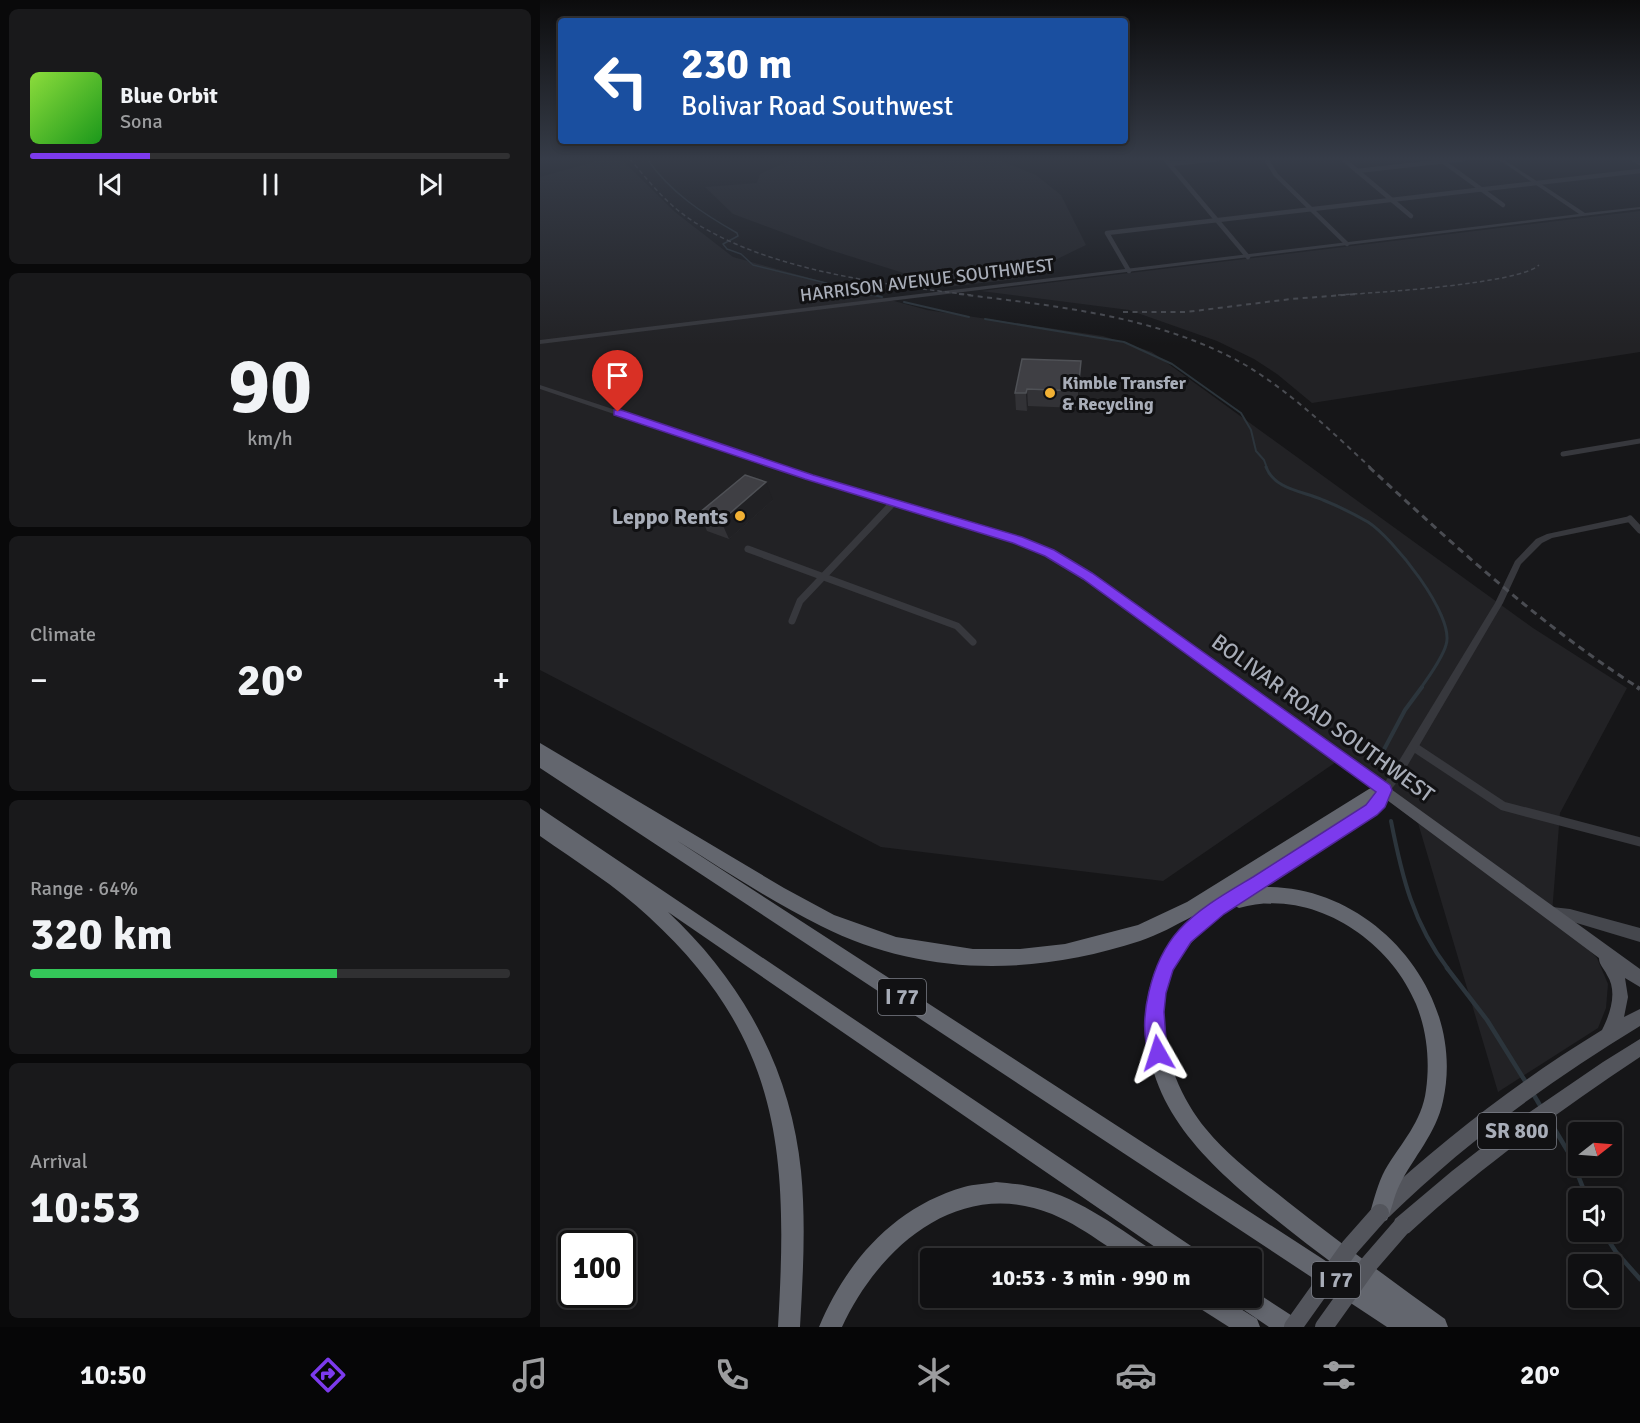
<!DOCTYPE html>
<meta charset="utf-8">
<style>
body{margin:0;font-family:Signika,sans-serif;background:#19191b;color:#f1f3f6;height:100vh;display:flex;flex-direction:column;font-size:22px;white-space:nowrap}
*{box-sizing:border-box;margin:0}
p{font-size:20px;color:#9c9d9f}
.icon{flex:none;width:33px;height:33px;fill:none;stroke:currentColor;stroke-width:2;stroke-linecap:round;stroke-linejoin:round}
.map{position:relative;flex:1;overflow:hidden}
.details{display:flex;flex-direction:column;gap:9px;padding:9px;background:#09090a;width:540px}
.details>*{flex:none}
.hud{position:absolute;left:18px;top:18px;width:570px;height:126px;border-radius:6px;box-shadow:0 3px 9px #0003,0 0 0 2px #303032;background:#1a4fa0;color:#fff;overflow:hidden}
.needle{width:39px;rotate:73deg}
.fabs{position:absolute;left:1028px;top:1122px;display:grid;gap:12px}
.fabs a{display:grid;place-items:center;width:54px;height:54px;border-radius:6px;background:#101012;box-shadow:0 3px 9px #0003,0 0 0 2px #303032;font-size:30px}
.speed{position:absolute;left:18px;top:1230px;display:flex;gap:12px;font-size:30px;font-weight:700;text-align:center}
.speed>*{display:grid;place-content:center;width:78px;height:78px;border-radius:50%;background:#101012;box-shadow:0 3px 9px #0003,0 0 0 2px #303032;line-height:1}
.speed .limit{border:3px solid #111;border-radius:9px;background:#fff;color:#111}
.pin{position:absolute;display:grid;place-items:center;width:51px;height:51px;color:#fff;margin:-62px -26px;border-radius:50% 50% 50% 0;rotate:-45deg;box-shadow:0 0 6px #0007}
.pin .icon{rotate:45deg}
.me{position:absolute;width:66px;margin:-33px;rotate:354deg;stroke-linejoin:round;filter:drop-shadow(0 0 4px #0008)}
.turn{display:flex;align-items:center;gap:21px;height:126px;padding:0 24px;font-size:27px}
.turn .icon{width:78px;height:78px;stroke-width:2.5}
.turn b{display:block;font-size:42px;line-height:51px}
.big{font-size:45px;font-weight:700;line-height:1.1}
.details .widget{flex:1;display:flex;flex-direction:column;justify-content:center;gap:9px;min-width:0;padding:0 21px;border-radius:9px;background:#19191b}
.details .dial{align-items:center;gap:0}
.dial b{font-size:78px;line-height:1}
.song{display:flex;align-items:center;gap:18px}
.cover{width:72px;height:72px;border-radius:9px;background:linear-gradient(135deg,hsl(90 70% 55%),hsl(120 70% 35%))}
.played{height:6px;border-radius:3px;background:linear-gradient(90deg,#7c3aed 25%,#303032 25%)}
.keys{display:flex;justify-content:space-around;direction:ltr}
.heat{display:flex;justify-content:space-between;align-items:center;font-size:33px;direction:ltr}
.charge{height:9px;border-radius:4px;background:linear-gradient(90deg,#34c759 64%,#303032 0)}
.trip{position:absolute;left:380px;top:1248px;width:342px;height:60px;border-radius:6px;background:#101012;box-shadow:0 3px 9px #0003,0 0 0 2px #303032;font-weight:700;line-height:60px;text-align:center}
.dock{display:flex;height:96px;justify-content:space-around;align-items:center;background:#060607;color:#9c9d9f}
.dock .icon{width:42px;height:42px}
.dock .on{color:#7c3aed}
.dock b{font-size:27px;color:#f1f3f6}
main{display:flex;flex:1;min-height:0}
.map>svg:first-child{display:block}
.built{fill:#222225}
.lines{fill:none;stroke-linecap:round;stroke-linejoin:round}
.stream-far4{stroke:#2c353c;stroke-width:1.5}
.stream-far3{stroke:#2c353c;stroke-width:2}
.stream-far2{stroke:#2c353c;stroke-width:3}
.stream-far1{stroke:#2c353c;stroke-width:4}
.stream{stroke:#2c353c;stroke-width:4.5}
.minor-far3{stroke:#37383d;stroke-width:4.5}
.minor-far2{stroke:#37383d;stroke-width:5}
.minor-far1{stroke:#37383d;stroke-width:7}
.minor{stroke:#37383d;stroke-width:9}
.tertiary{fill:#37383d;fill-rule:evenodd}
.secondary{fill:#45474d;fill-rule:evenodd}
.primary{fill:#53555c;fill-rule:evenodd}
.motorway{fill:#63666e;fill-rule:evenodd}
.rail-far3{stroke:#4a4c52;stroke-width:1.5;stroke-dasharray:4.5 3;stroke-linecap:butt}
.rail-far2{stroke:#4a4c52;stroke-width:2;stroke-dasharray:5 4.5;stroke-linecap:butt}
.rail-far1{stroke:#4a4c52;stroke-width:3;stroke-dasharray:7 5;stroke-linecap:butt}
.rail{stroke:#4a4c52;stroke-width:4;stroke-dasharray:9 7;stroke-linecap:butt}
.primary-bridge{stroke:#53555c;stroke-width:18}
.wall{fill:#323236}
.shaded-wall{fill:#212124}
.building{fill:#3f3f44;stroke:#4f5156;stroke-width:1.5}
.route{fill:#7c3aed;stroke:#51269a;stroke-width:1.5}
.poi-dot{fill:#f2b134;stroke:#111113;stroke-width:2}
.labels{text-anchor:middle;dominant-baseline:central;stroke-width:6;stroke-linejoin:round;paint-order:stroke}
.far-street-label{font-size:18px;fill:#a8adb8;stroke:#111113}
.far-poi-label{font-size:18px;font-weight:bold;fill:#a8adb8;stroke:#111113;text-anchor:start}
.shield{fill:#111113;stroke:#7b7e86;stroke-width:1.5}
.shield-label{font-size:21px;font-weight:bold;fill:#a8adb8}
.poi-label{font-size:22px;font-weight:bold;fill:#a8adb8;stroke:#111113;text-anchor:end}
.street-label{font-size:22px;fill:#a8adb8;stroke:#111113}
</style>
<main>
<section class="details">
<div class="widget">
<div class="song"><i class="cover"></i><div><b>Blue Orbit</b><p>Sona</p></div></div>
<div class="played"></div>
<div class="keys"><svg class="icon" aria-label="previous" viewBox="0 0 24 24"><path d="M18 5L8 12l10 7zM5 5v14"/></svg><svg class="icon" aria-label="pause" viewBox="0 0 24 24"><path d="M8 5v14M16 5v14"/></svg><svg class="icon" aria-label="next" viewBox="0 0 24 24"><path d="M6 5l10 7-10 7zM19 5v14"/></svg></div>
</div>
<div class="widget dial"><b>90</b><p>km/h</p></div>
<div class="widget"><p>Climate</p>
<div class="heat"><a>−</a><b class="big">20°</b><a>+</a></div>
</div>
<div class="widget"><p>Range · 64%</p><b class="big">320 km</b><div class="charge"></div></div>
<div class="widget"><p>Arrival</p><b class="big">10:53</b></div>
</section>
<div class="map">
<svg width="1100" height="1327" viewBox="0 0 1100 1327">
<rect width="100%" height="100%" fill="#161618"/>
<g class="built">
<polygon points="64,159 81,159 135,212 193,257 387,310 563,336 612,352 993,628 1087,688 1020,813 1012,913 1057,958 1068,984 1066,1008 1058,1028 958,1092 878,823 796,762 623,881 341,847 0,670 0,177"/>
<polygon points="253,159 326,159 386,164 425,159 456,159 496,175 521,195 546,245 476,279 408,287 287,249 193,214 165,187 217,183 220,174"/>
<polygon points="1100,211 1100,352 772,403 737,374 714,359 677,341 589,310 441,291"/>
</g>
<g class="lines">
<path class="stream-far4" d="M 107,159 C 131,193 162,213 197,233 L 198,236 L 183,244 L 187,249 L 201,254 L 213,265 L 335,295"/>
<g class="stream-far3">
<polyline points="329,294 342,297"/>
<polyline points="364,302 429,317"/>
<polyline points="445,319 584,342 632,364 701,413 711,430 716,451 724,460 727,468"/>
</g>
<path class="stream-far2" d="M 726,467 C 735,490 763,491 783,500 C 798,506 814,514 828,522 C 852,537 916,616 906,645 C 902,659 889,676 881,688"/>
<g class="stream-far1">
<polyline points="839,765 840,757 865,710 882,687"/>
<path d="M 851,821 C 862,877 873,923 908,969"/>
</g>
<g class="stream">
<polyline points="907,968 947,1020 987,1084"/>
<polyline points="992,1092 1001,1107"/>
<polyline points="1008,1118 1030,1155 1047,1198"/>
<polyline points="1063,1232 1076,1252 1100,1279"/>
</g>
<g class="minor-far3">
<polyline points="625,159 708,257"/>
<polyline points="726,159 736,175 807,244"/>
<polyline points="803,159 871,216"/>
<polyline points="1093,159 1100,163"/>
<polyline points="901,160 963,205"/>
<polyline points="630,164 679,159"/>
<polyline points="817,171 924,159"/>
<polyline points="589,271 567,233 1100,171"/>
</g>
<polyline class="minor-far2" points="1023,454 1100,441"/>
<g class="minor-far1">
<polyline points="1090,519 1100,530"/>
<polyline points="208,549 417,626 433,642"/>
<polyline points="252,621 260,601 353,503"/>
</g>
<polyline class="minor" points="874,747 963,806 1100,842"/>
<g class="tertiary">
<polygon points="958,159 963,159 1045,213 1100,207 1100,209 0,344 0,340 1039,214"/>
<polygon points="0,385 272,475 480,538 513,551 550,574 843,784 851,774 955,603 975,561 996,539 1007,534 1090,516 1094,519 1090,522 1012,538 1002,543 981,564 963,603 859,780 848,793 844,794 544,578 507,555 474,542 266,479 0,389"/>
</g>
<polygon class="secondary" points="1012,907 1030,909 1100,928 1100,942 1030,921 1007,917 1005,913 1007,909"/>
<g class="primary">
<path d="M 844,784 L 1100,969 L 1100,987 L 1085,978 L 1088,997 L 1084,1017 L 1100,1009 L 1100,1026 C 1009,1081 925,1143 849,1217 L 842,1219 L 835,1217 L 833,1210 L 835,1203 C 905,1138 980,1080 1062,1030 C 1070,1014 1078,992 1067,975 C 1064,968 1059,965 1059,958 L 839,794 L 837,790 L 839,786 Z"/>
<path d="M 1100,1039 L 1100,1057 C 1019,1111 941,1167 869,1233 L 862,1235 L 855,1233 L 853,1226 L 855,1219 L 912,1171 L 971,1125 L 1063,1062 Z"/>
</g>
<g class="motorway">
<path d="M 0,743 L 244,888 L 294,915 L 356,937 L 433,949 L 480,949 L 525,944 L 598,925 L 647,902 L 829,789 L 844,783 L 849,785 L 852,790 L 845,807 L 836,815 L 726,887 C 834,886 927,994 903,1101 C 896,1134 874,1156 859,1186 C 854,1196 852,1209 847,1220 L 840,1223 L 833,1220 L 830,1213 C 834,1199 838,1183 845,1170 C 861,1143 882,1122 886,1090 C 890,1061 887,1031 876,1004 C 849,938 770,887 699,908 L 695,906 C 672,922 651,938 637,963 C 607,1015 631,1087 666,1129 C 689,1157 719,1179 748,1202 C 799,1242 852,1281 905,1319 L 908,1327 L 847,1327 L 0,768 ZM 136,840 C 184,870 231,901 281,926 C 383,977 493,976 600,941 C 618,935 636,925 653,916 C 624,942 607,978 606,1017 C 605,1107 665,1161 729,1214 C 756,1236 784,1257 812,1278 Z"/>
<path d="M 0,808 L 657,1250 L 660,1258 L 631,1258 L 128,912 C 202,981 251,1069 261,1171 C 266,1223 263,1275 260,1327 L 238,1327 C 248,1156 243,1040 109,917 C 76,886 37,862 0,836 Z"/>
<path d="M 456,1182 C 466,1183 478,1184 488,1186 C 534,1194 574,1225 612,1250 L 615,1258 C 606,1258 595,1260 587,1258 C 579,1257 571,1248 564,1244 C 548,1233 531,1222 512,1214 C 419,1176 339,1247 302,1327 L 279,1327 C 306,1262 354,1207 424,1187 C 434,1184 445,1184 456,1182 Z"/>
<polygon points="711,1289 757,1319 760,1327 729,1327 698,1306 695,1298 711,1298"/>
<polygon points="653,1298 683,1298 717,1319 720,1327 689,1327 656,1306"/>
</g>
<g class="rail-far3">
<path d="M 90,159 C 105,177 121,197 140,212 C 214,269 341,284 431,295"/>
<path d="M 798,295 C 833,293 980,284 999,265"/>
</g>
<g class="rail-far2">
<path d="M 419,294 C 516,306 621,316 707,366 C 753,394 792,432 831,468"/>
<polyline points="583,312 646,312 751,299 817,294"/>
</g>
<path class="rail-far1" d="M 829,467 C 916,547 999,624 1099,688"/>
<polyline class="rail" points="1097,687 1100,689"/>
<g class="primary-bridge">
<polyline points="753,1327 810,1247 840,1213"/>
<polyline points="784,1327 829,1264 862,1226"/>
</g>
</g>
<g class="wall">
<polygon points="541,361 541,379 538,408 488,406 487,411 476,410 475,393"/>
<polygon points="233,500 189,539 167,531 159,513"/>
</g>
<g class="shaded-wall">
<polygon points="541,361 541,379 538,408 538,391"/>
<polygon points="487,389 488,406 487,411 486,393"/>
<polygon points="226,482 233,500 189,539 181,521"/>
</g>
<g class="building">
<polygon points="482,359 541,361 538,391 487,389 486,393 475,393"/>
<polygon points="205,475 226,482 181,521 159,513"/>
</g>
<linearGradient id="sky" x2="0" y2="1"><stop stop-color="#0c0c0d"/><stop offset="0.46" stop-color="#363c48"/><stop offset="1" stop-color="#363c48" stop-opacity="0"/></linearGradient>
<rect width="1100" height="345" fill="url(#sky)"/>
<path class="route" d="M 74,410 L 81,410 L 273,475 L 482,537 L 514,550 L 552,573 L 850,785 L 852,790 L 845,807 L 837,815 L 684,914 L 651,942 L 633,970 L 626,993 L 624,1012 L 627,1053 L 625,1060 L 618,1062 L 611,1060 C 595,1022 612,960 639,930 C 659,908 688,892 713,877 C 751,853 788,829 826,805 L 836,792 L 543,579 L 505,556 L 473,543 L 265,479 L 74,415 Z"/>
<g class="poi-dot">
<circle cx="510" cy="393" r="6"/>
<circle cx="200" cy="516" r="6"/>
</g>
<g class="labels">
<g class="far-street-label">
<text transform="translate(387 280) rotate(-7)">HARRISON AVENUE SOUTHWEST</text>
</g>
<g class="far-poi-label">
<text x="522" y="383">Kimble Transfer<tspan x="522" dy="21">&amp; Recycling</tspan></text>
</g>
<g class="shield">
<rect x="338" y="979" width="48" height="36" rx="4.5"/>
<rect x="938" y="1113" width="78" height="36" rx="4.5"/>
<rect x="772" y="1262" width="48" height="36" rx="4.5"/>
</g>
<g class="shield-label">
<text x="362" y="997">I 77</text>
<text x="977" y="1131">SR 800</text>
<text x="796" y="1280">I 77</text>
</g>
<g class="poi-label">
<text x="188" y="516">Leppo Rents</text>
</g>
<g class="street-label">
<text transform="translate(783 718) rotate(36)">BOLIVAR ROAD SOUTHWEST</text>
</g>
</g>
</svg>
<div class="fabs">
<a><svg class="needle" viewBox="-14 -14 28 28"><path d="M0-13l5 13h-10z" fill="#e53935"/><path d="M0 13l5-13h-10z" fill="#9c9d9f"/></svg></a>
<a><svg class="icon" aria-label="sound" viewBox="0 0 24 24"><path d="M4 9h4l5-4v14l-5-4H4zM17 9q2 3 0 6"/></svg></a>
<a><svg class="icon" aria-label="search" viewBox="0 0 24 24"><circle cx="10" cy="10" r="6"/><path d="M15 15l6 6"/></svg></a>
</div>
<div class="speed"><div class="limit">100</div></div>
<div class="pin" style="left:78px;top:412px;background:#d93025"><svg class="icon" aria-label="arrive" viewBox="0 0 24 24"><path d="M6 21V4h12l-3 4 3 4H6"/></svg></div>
<svg class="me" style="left:618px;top:1053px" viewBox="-20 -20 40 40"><path d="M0-17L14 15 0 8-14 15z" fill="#7c3aed" stroke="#fff" stroke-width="4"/></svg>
<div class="trip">10:53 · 3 min · 990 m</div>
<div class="hud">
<div class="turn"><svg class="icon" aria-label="left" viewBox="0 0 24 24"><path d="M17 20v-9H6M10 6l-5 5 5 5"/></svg><div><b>230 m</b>Bolivar Road Southwest</div></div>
</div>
</div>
</main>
<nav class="dock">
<b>10:50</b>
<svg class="icon on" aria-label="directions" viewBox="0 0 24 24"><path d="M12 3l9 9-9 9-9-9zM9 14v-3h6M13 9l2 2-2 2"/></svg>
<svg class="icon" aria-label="music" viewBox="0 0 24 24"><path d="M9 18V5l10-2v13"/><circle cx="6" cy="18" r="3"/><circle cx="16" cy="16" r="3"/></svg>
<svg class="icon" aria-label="phone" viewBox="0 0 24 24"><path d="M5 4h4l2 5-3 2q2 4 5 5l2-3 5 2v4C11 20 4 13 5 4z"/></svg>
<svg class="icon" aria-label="climate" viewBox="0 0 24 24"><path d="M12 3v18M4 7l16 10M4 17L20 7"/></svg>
<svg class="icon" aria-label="car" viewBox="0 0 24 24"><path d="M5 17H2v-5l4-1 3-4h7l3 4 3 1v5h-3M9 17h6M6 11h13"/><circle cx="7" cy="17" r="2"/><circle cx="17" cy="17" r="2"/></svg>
<svg class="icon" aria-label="filters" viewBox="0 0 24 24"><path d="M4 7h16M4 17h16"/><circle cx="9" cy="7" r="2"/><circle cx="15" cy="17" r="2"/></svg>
<b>20°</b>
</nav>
